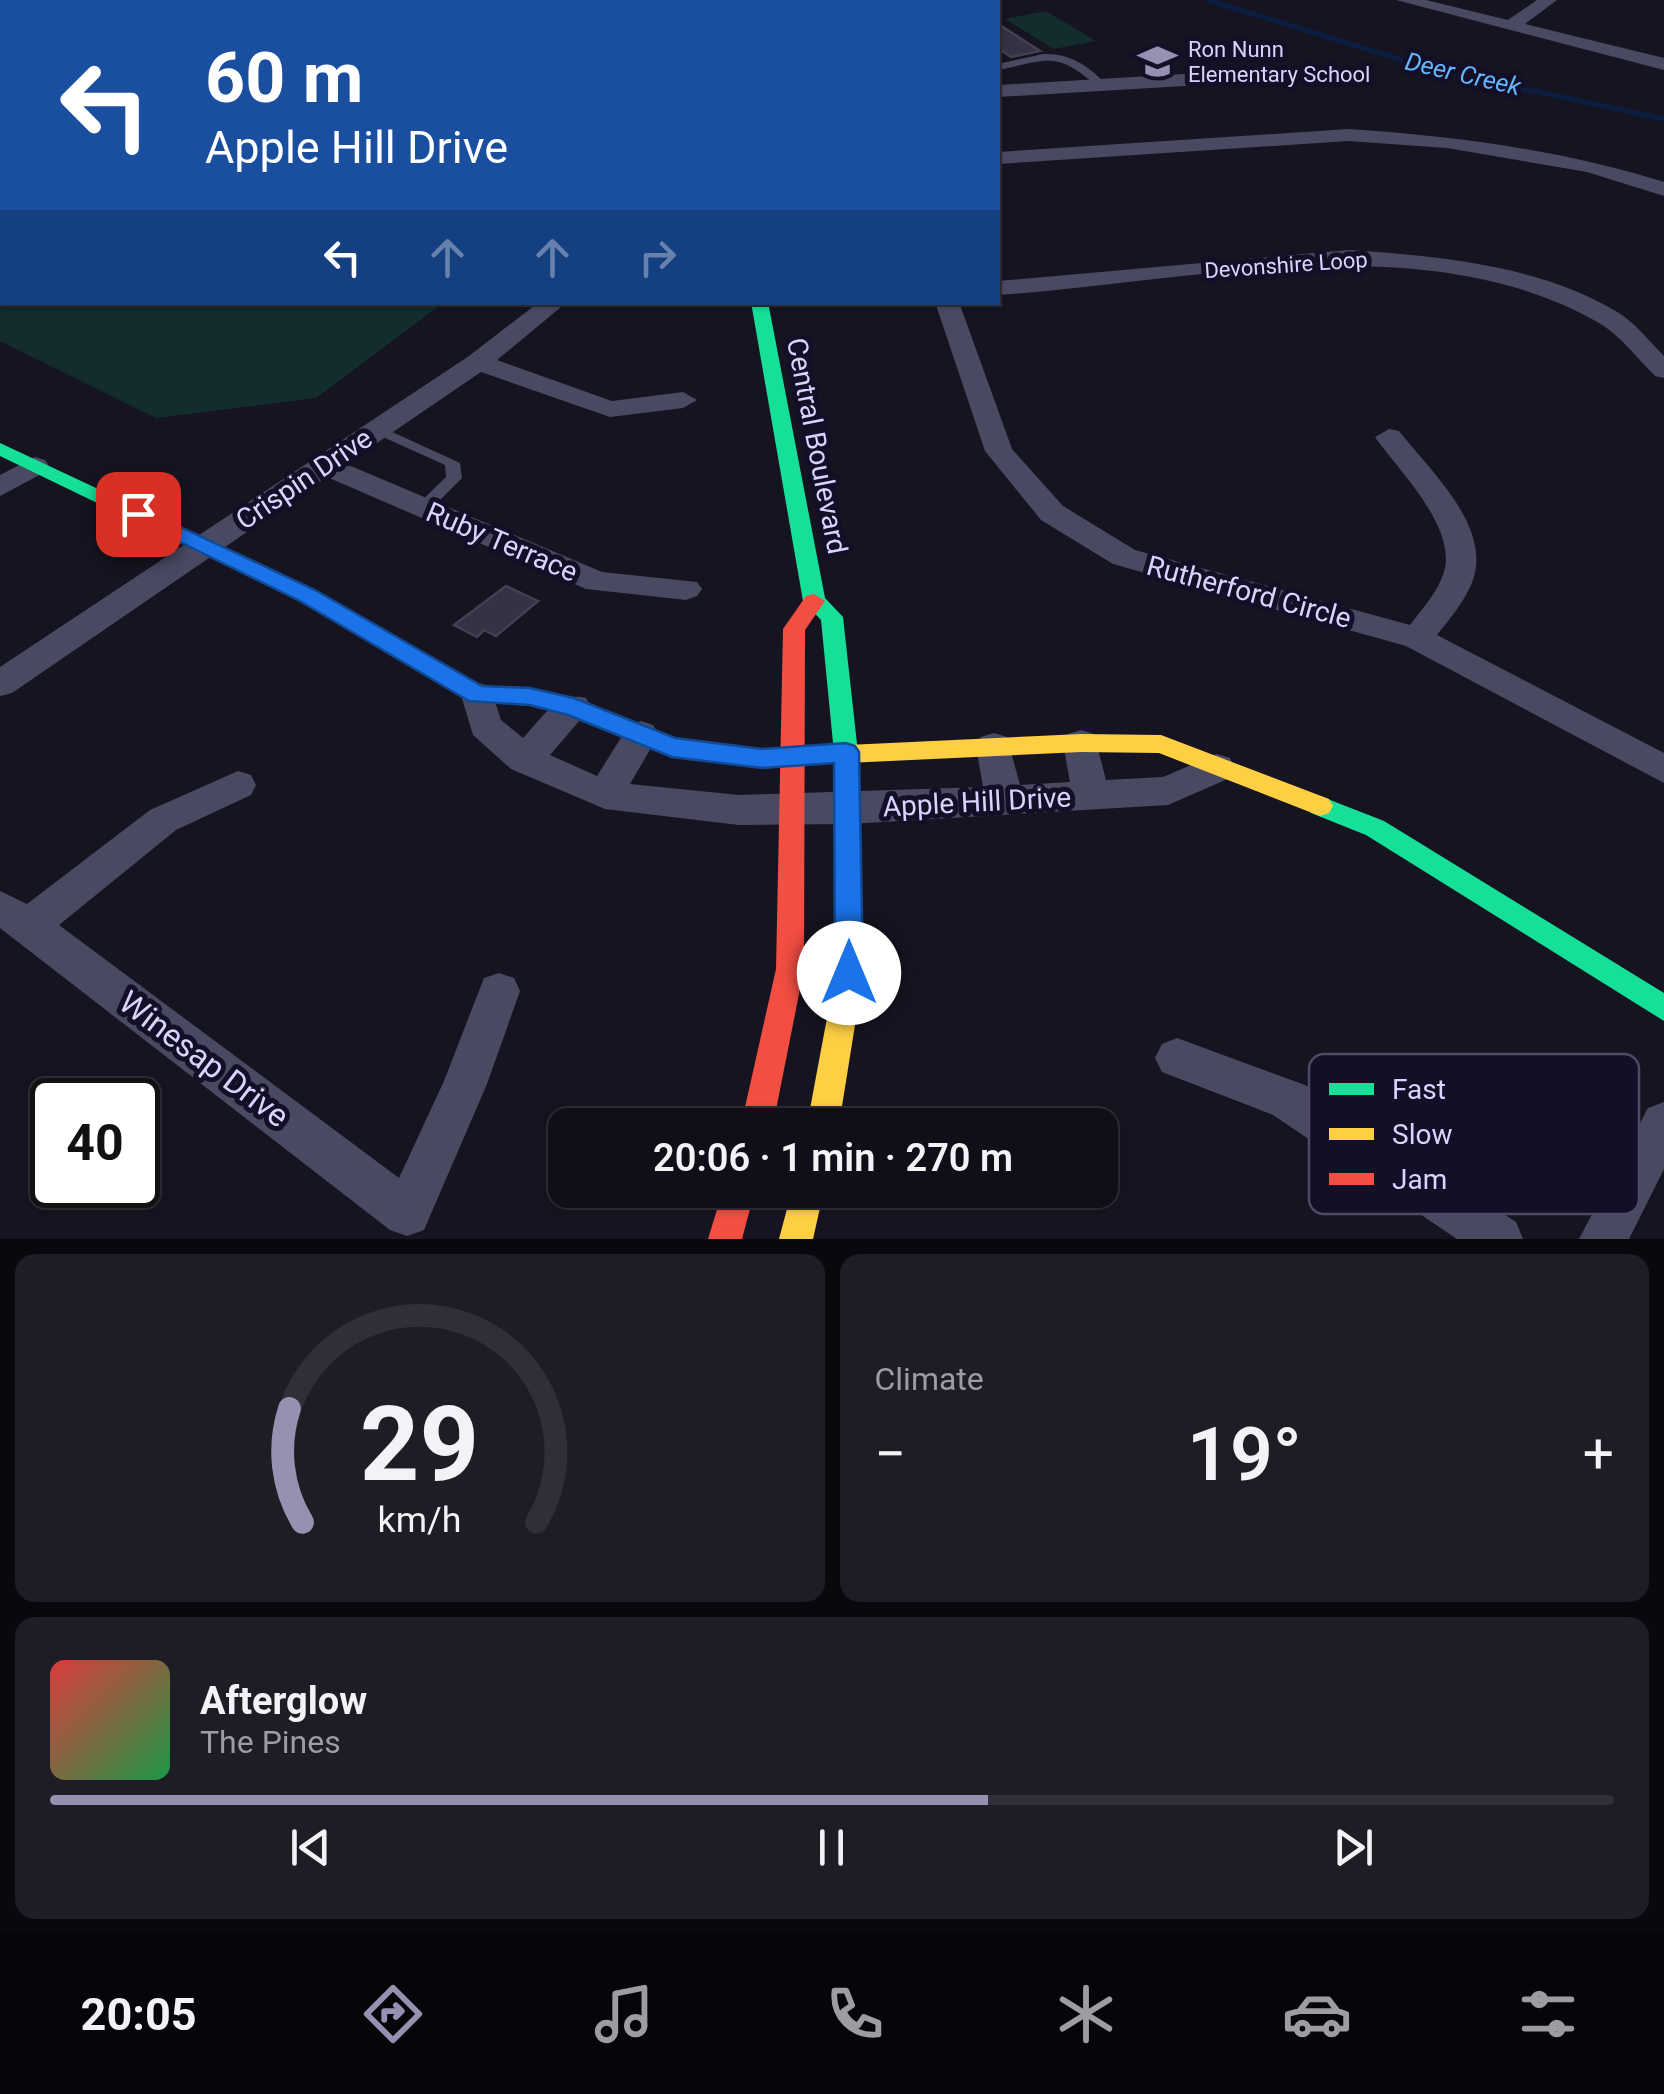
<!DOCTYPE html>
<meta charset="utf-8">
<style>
body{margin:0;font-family:Roboto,sans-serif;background:#1e1d26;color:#f1f3f6;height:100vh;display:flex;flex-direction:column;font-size:38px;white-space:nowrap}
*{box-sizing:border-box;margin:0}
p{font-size:32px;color:#9c9ca2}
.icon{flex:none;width:55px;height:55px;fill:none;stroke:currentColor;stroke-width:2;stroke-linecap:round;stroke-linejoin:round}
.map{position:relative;height:1239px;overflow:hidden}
.details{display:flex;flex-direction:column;gap:15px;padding:15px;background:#09080e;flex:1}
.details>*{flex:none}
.guide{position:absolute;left:0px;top:0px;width:1000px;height:305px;box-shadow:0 2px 8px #0004,0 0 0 2px #302f38;background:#1a4fa0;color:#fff;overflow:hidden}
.speed{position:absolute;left:30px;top:1078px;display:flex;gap:20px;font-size:50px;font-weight:700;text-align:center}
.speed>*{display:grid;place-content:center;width:130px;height:130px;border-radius:50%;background:#100f19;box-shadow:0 2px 8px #0004,0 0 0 2px #302f38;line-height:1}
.speed .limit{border:5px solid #111;border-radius:15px;background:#fff;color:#111}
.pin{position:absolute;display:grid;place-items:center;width:85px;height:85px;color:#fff;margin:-42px;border-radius:20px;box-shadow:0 5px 15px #0006}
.me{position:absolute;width:110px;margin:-55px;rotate:0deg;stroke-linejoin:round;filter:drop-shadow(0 0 8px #0008)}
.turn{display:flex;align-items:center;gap:35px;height:210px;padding:0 40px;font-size:45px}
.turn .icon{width:130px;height:130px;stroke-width:2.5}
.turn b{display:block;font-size:70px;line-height:85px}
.lanes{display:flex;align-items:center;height:95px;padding:0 40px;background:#0003;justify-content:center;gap:50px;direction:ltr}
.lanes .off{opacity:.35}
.big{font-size:75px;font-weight:600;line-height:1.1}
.details .card{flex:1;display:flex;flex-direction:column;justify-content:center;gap:15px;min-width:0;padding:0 35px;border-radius:20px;background:#1e1d26}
.details .dial{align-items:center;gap:0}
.dial svg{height:260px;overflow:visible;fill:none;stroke:#302f38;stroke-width:7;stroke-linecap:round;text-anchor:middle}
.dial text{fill:#f1f3f6;stroke:none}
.song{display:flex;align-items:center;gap:30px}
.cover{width:120px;height:120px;border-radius:15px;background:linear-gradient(135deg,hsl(0 70% 55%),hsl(140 70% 35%))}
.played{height:10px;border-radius:5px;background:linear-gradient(90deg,#9591b1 60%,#302f38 60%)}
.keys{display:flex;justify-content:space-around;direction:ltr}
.heat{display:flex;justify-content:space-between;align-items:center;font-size:55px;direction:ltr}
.details .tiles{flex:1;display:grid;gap:15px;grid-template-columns:1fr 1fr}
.card:last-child{grid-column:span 2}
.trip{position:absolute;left:548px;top:1108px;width:570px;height:100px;border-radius:20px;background:#100f19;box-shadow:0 2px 8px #0004,0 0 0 2px #302f38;font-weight:600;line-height:100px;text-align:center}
.tabs{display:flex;height:160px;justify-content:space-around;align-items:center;background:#06060a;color:#9c9ca2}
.tabs .icon{width:70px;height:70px}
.tabs .current{color:#9591b1}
.tabs b{font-size:45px;color:#f1f3f6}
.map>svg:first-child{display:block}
.green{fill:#132c2d}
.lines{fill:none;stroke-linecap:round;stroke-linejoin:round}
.stream{stroke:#0b1e41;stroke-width:5}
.building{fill:#343243;stroke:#433f54;stroke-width:2.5}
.lane{fill:#4a4962;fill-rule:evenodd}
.street{fill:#4a4962;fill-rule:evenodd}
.fast{fill:#16e098;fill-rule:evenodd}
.slow{fill:#ffcf43;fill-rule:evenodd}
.jam{fill:#f24e42;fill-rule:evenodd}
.route{fill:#1a73e8;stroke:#114b97;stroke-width:2.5}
.labels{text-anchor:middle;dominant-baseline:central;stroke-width:10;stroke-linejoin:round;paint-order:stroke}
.far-poi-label{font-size:22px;fill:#d9d4ff;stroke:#130f26;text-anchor:start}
.far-street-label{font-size:22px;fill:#d9d4ff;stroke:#130f26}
.far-water-label{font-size:25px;font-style:italic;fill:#62b6ff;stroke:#130f26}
.street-label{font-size:28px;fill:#d9d4ff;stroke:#130f26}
.near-street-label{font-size:32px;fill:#d9d4ff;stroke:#130f26}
.key{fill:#130f26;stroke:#4e4a67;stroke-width:2.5}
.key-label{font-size:28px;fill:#d9d4ff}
</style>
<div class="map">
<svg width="1664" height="1239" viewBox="0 0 1664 1239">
<rect width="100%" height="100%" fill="#161421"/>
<g class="green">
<polygon points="0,0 435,2 2,2 2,302 443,303 316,398 156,418 0,341"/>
<polygon points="1046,11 1096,41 1054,49 1005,19"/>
</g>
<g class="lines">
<polyline class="stream" points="1208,0 1428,68 1664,119"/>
</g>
<g class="building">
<polygon points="998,24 1040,51 1011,57 998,48"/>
<polygon points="506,586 538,601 496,636 484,630 477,637 454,625"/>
</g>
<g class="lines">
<g class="lane">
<polygon points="697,0 708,0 710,2 700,2"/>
<polygon points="756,0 767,0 769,2 759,2"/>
<path d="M 1043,54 C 1070,53 1089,66 1107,85 L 1098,87 C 1056,50 1048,60 998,70 L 998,64 Z"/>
<polygon points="377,425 460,463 462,478 428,512 416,512 414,508 446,477 445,465 372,432 370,429 372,426"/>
</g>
<g class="street">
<polygon points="82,0 100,0 101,2 84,2"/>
<polygon points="525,0 546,0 548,2 527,2"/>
<polygon points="1396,0 1426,0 1508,20 1537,0 1557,0 1525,24 1664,58 1664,70"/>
<polygon points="1240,66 1247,68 1247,76 1218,84 998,97 998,85 1217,72"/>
<polygon points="2,84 2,96 0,97 0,85"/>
<polygon points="0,117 2,118 2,130 0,130"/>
<path d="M 1348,129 C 1456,136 1561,150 1664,182 L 1664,196 L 1587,172 L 1447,148 L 1348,141 L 998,164 L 998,152 Z"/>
<path d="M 1349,250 C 1438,256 1541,265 1619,313 C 1635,323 1650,342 1664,356 L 1664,378 L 1655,376 C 1638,359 1620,335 1599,323 C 1426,223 1187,282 998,295 L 998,281 Z"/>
<polygon points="539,302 567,302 497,360 612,401 683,392 697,400 683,408 610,417 481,372 346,464 602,572 697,582 702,589 697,596 686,600 586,589 327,477 12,693 0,696 0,667 469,356"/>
<path d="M 935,302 L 959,302 L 1012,449 L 1063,506 L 1135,550 L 1410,625 C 1422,609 1438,592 1444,572 C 1457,527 1399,471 1375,437 L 1389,429 L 1399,431 C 1427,467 1481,516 1476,566 C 1474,591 1452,616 1437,635 L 1664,753 L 1664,783 L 1406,646 L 1113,564 L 1041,520 L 985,451 Z"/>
<polygon points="35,457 45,460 49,466 45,472 0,496 0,475"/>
<path d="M 478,683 L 490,686 L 501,720 L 523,738 C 541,719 558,690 586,698 L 591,707 L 550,755 L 597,776 L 629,725 L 641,721 L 653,725 L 659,734 L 630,784 L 739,795 L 983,787 L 976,746 L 981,737 L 994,733 L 1007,737 L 1020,785 L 1070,782 L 1063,743 L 1068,734 L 1081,730 L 1094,734 L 1106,780 L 1163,777 L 1217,754 L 1230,758 L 1235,768 L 1230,778 L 1168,805 L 849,824 L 739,825 L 605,809 L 511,769 L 473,735 L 461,695 L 466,686 Z"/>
<polygon points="238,771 251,775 256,785 251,795 176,830 59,925 399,1178 444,1081 484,978 499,973 514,978 520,991 487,1084 424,1230 407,1236 390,1230 0,928 0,891 27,904 150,810"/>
<polygon points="1177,1038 1305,1085 1516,1222 1523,1239 1457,1239 1273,1115 1162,1072 1155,1058 1162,1044"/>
<polygon points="1664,1102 1664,1169 1629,1239 1579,1239 1648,1108"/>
</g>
<g class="fast">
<polygon points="640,0 654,0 655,2 642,2"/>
<polygon points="751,302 768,302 825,598 843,617 858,753 863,975 859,984 849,987 839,984 835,975 834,753 821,620 803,601"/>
<polygon points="0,443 316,591 484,688 488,694 484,700 468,700 300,601 0,456"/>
<polygon points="1320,796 1384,821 1664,993 1664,1021 1366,835 1311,813 1307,806 1311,799"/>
</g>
<g class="slow">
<polygon points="476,685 530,688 582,701 675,738 762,749 1081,734 1161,735 1329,799 1333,806 1329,813 1320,816 1159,753 1081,752 762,767 672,756 569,715 530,706 468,700 464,694 468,688"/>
<polygon points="849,963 859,966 863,975 839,1125 807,1125 835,975 839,966"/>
<polygon points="792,1190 824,1190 813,1239 779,1239"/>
</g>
<g class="jam">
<polygon points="814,594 825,601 805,630 804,969 773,1125 741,1125 776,969 783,629 806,596"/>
<polygon points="723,1190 755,1190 742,1239 708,1239"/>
</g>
</g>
<polygon class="route" points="138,507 315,590 482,686 530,688 574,698 675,738 762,749 846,743 855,746 859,752 863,973 859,982 849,986 839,982 835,973 834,763 762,768 672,757 568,715 530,705 469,701 300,601 131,518 128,514"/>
<defs>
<symbol id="school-bare" viewBox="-9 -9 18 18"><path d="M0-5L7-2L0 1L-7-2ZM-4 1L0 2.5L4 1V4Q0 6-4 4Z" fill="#9591b1" stroke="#130f26" stroke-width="2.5" paint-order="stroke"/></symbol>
</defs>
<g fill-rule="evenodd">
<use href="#school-bare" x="1130" y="34" width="55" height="55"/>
</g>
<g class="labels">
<g class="far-poi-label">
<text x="1188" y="49">Ron Nunn<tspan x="1188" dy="25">Elementary School</tspan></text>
</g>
<g class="far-street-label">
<text transform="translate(1286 265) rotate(-4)">Devonshire Loop</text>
</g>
<g class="far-water-label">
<text transform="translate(1463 74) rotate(13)">Deer Creek</text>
</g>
<g class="street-label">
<text transform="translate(817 446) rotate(79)">Central Boulevard</text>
<text transform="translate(304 479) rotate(-34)">Crispin Drive</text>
<text transform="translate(502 542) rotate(23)">Ruby Terrace</text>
<text transform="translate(1249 592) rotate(15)">Rutherford Circle</text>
<text transform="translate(977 802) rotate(-3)">Apple Hill Drive</text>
</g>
<g class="near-street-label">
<text transform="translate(204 1059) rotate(37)">Winesap Drive</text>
</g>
</g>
<rect x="1309" y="1054" width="330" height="160" rx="15" class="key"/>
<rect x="1329" y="1083" width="45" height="12" fill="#16e098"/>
<rect x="1329" y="1128" width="45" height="12" fill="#ffcf43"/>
<rect x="1329" y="1173" width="45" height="12" fill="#f24e42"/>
<g class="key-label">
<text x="1392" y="1099">Fast</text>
<text x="1392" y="1144">Slow</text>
<text x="1392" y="1189">Jam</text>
</g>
</svg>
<div class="speed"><div class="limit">40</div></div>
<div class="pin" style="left:138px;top:514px;background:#d93025"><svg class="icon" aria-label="arrive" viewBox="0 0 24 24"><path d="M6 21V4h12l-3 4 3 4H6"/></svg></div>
<svg class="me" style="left:849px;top:973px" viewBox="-20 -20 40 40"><circle r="19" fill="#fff"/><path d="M0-13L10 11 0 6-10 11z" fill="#1a73e8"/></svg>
<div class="trip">20:06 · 1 min · 270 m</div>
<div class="guide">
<div class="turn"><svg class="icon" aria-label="left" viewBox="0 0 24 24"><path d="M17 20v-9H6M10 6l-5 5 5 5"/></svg><div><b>60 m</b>Apple Hill Drive</div></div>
<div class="lanes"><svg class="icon" aria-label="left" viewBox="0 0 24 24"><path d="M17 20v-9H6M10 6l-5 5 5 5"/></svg><svg class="icon off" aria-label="ahead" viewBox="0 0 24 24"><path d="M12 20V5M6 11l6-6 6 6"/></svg><svg class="icon off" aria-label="ahead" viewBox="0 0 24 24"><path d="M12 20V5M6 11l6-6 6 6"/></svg><svg class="icon off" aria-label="right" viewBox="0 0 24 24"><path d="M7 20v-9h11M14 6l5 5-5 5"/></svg></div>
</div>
</div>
<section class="details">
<div class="tiles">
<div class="card dial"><svg viewBox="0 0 100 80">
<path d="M14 69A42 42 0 1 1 86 69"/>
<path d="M14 69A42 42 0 0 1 10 34" stroke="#9591b1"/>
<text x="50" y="56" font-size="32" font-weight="700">29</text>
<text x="50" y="72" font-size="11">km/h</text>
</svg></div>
<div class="card"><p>Climate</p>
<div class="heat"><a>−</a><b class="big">19°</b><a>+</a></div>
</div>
<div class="card">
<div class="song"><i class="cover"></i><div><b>Afterglow</b><p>The Pines</p></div></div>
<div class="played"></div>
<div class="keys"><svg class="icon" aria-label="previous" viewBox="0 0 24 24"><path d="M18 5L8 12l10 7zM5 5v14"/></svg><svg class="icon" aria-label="pause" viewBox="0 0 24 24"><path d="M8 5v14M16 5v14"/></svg><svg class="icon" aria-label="next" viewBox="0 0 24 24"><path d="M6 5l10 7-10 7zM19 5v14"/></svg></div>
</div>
</div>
</section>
<nav class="tabs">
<b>20:05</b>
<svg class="icon current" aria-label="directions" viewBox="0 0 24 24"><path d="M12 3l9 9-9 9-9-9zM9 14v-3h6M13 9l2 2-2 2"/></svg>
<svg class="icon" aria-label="music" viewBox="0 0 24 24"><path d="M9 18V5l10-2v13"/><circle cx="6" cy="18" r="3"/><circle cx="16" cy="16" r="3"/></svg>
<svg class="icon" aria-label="phone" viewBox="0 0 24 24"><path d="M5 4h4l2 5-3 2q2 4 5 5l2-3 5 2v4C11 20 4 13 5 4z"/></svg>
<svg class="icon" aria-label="climate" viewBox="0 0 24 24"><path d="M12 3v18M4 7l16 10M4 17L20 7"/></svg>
<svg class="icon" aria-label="car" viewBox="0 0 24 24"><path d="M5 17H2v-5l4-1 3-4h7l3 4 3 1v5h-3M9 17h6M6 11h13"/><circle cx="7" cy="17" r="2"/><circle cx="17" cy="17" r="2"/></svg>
<svg class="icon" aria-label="filters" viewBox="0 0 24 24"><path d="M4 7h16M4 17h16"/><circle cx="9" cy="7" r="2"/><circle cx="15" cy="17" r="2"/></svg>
</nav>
